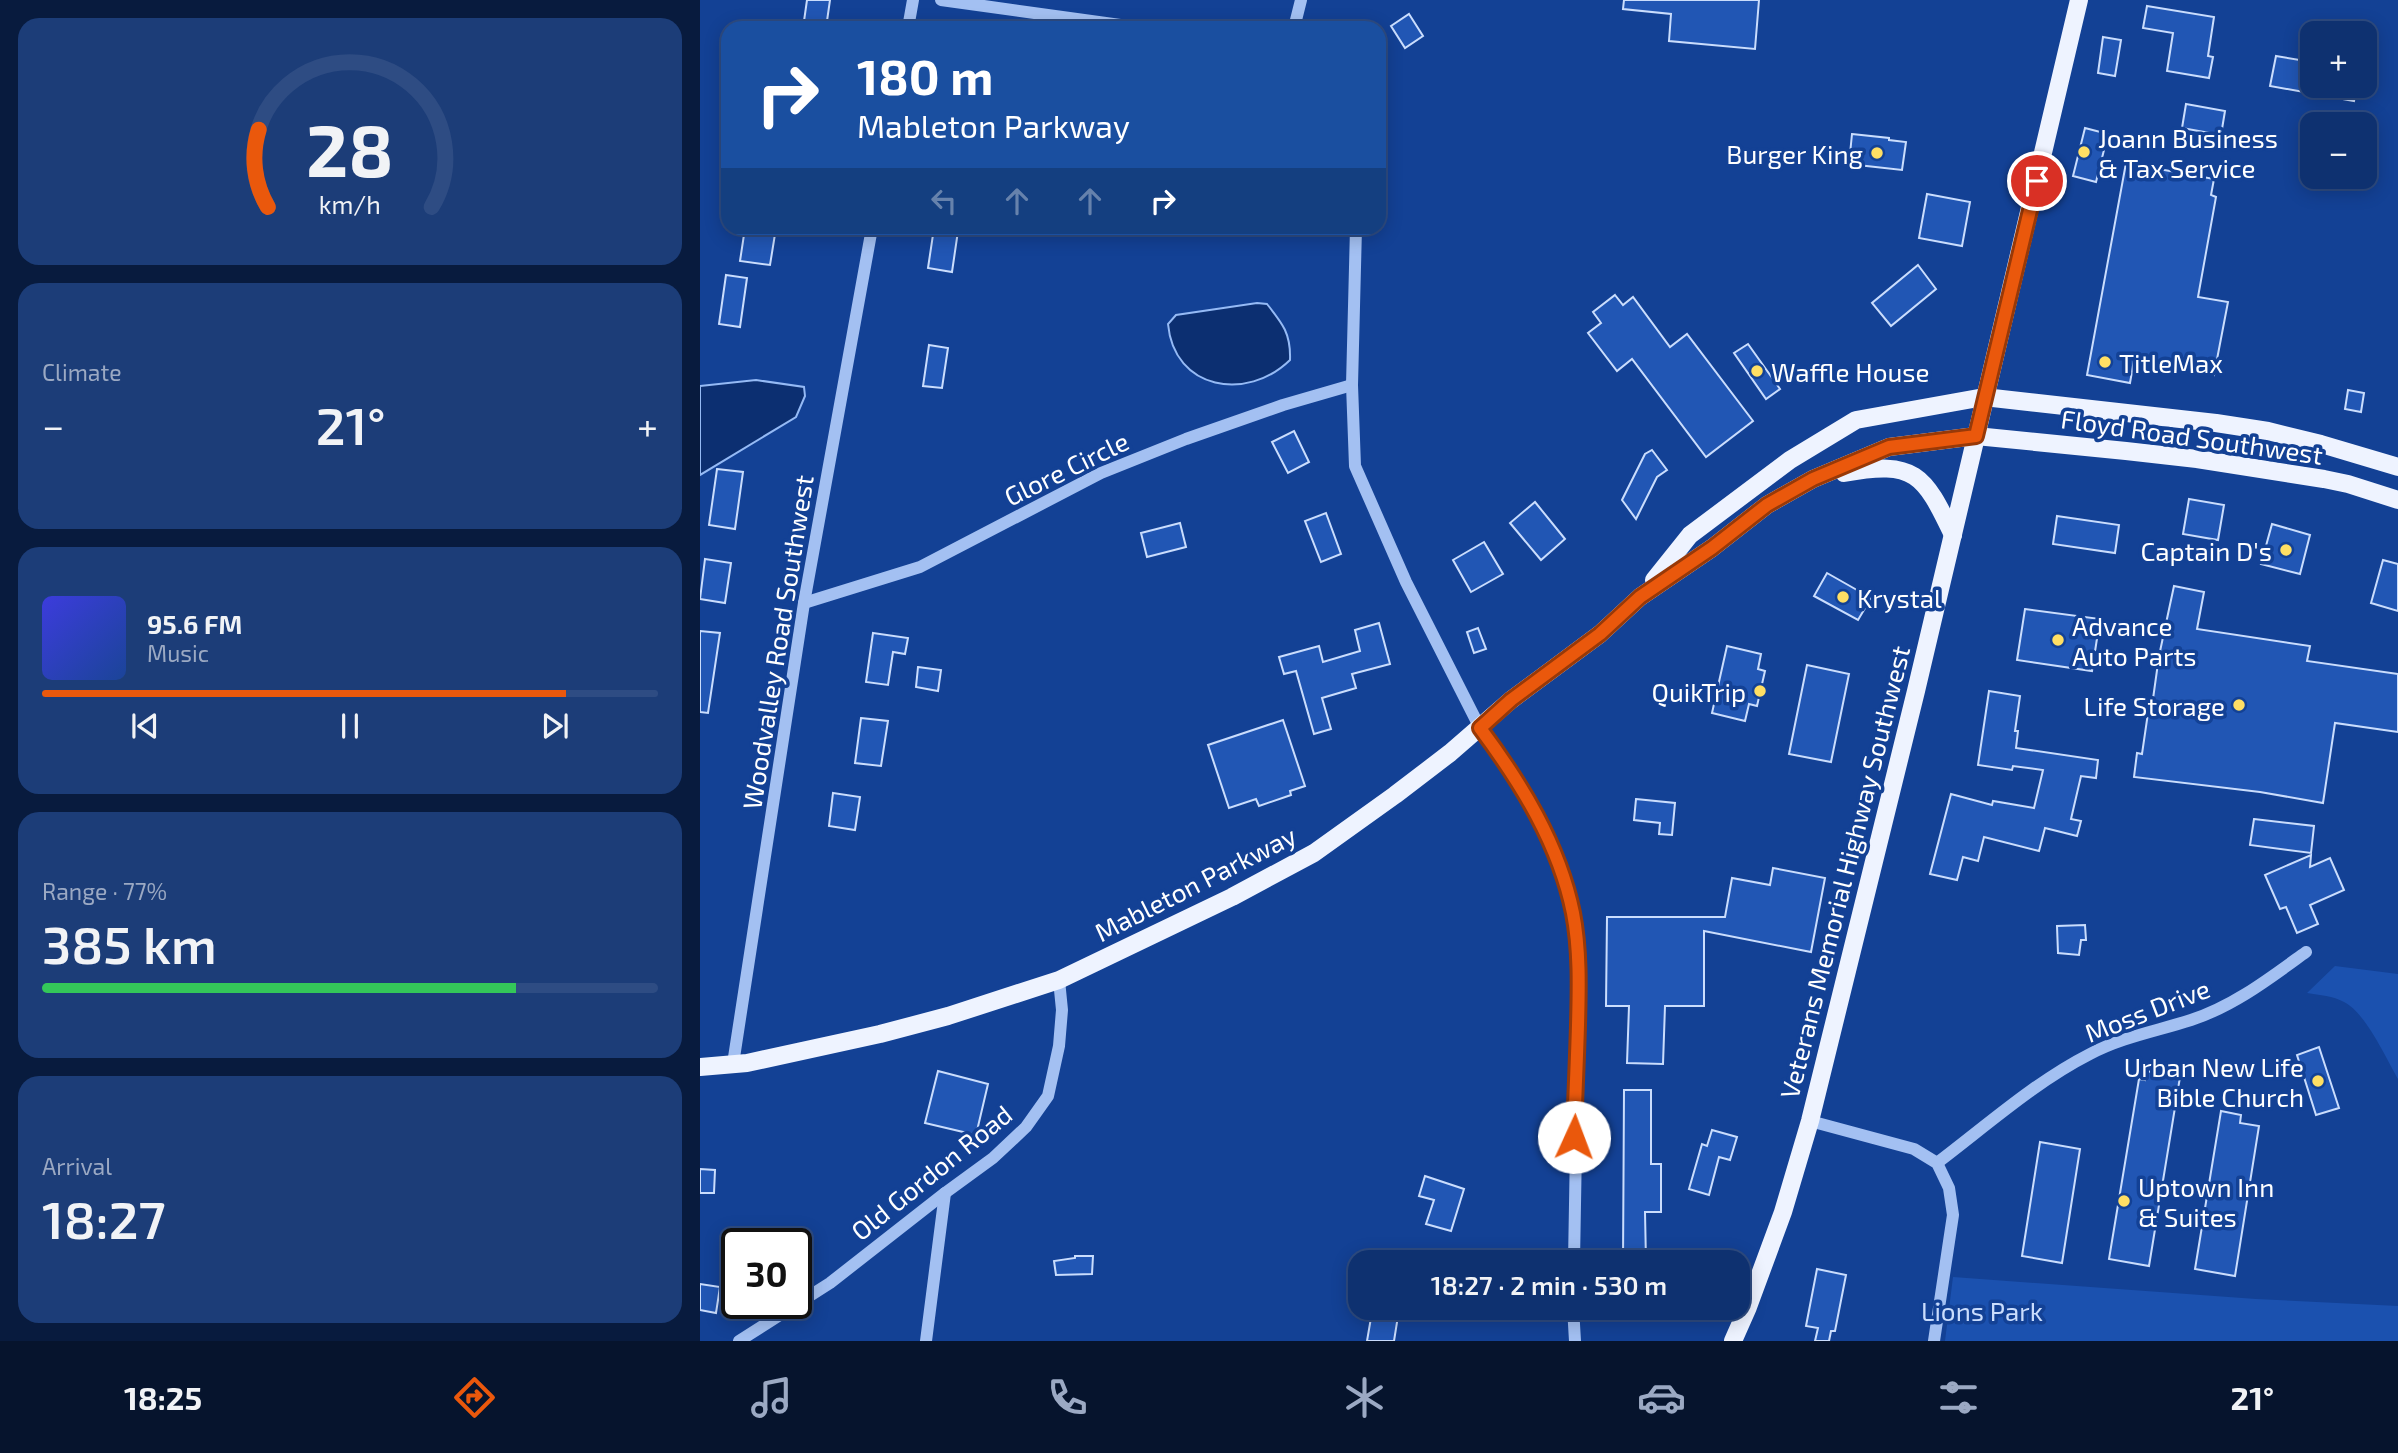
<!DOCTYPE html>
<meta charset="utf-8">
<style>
body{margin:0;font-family:"Exo 2",sans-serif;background:#1c3d78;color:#f1f3f6;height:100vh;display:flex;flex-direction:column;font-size:26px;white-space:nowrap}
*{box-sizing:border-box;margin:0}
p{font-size:23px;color:#9ba9c3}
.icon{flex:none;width:38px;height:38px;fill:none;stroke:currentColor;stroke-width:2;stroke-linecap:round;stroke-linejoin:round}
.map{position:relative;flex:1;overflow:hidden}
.panel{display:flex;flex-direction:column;gap:18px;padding:18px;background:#081b3e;width:700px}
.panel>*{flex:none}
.guide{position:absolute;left:21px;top:21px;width:665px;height:214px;border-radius:21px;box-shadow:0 4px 18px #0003,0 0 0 2px #2e4c83;background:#1a4fa0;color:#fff;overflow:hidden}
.controls{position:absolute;left:1600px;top:21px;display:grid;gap:14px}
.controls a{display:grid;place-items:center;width:77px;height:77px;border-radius:14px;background:#0e3170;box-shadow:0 4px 18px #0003,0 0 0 2px #2e4c83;font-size:35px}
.speed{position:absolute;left:21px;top:1228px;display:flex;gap:14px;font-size:35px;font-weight:700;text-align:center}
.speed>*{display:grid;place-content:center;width:91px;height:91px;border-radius:50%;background:#0e3170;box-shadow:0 4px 18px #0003,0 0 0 2px #2e4c83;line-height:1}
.speed .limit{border:4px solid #111;border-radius:10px;background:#fff;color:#111}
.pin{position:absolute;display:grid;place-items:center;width:60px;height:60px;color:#fff;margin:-30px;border:4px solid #fff;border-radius:50%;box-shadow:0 2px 7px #0007}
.me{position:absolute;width:77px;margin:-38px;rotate:2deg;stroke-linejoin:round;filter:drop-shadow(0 0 5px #0008)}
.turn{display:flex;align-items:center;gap:24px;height:147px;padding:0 21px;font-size:32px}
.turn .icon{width:91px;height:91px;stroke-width:2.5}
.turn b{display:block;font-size:49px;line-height:60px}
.lanes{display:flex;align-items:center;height:66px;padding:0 21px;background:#0003;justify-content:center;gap:35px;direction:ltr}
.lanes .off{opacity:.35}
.big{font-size:52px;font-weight:600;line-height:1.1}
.panel .tile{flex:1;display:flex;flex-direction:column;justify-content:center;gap:10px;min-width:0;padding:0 24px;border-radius:21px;background:#1c3d78}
.panel .dial{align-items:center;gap:0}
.dial svg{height:182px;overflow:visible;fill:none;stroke:#2e4c83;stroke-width:7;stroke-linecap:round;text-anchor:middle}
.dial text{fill:#f1f3f6;stroke:none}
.song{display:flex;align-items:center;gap:21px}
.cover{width:84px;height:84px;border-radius:10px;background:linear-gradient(135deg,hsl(240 70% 55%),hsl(220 70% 35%))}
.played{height:7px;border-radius:4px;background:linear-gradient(90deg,#ea580c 85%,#2e4c83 85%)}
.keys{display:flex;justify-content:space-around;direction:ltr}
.heat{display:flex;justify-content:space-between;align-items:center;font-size:38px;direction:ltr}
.charge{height:10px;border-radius:5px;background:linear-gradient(90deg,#34c759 77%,#2e4c83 0)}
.trip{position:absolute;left:648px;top:1250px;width:402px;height:70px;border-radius:21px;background:#0e3170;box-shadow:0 4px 18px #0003,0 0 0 2px #2e4c83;font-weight:600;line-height:70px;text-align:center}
.dock{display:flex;height:112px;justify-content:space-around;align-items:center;background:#06142d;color:#9ba9c3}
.dock .icon{width:49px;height:49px}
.dock .on{color:#ea580c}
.dock b{font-size:32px;color:#f1f3f6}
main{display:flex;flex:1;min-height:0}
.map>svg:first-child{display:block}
.green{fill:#1b51af}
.water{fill:#0c2f71;stroke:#95baf5;stroke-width:2}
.building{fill:#2156b4;stroke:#caddfd;stroke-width:2}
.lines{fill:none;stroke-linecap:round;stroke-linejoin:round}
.minor{stroke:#a3c0f2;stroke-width:12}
.major{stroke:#eef3ff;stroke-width:18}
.route-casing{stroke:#983908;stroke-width:18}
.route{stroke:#ea580c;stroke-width:12}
.poi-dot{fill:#ffdf64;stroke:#134195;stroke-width:2.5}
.labels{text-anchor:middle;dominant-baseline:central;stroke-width:7;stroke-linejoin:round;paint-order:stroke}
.poi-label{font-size:26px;fill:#fff;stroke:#134195;text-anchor:start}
.street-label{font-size:26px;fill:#fff;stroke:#134195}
.park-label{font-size:26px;fill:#caddfd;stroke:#134195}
</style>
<main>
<section class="panel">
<div class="tile dial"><svg viewBox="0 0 100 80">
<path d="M14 69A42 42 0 1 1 86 69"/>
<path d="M14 69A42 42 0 0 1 10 35" stroke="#ea580c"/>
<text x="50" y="56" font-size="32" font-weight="700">28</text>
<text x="50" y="72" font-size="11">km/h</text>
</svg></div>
<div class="tile"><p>Climate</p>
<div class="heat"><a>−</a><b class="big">21°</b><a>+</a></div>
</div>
<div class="tile">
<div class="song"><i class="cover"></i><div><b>95.6 FM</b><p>Music</p></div></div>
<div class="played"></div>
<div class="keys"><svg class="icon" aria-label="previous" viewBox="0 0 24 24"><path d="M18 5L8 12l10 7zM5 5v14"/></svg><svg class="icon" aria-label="pause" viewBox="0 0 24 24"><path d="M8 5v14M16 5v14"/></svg><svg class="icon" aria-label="next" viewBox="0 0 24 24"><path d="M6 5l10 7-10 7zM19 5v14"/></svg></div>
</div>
<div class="tile"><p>Range · 77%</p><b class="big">385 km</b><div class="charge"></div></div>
<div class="tile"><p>Arrival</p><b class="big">18:27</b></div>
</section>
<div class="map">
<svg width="1698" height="1341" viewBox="0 0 1698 1341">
<rect width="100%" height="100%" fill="#134195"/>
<g class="green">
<path d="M 1635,966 L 1698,974 L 1698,1079 C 1686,1058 1665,1012 1644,1002 C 1633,996 1620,995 1607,993 Z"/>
<polygon points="1253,1277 1556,1299 1698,1306 1698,1341 1245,1341"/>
</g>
<g class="water">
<path d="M 557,303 L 567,304 C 583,324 591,334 590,360 C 547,402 474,390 468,324 L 476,315 Z"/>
<polygon points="56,380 104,387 105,396 96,417 0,475 0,386"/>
</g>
<g class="building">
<polygon points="107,0 130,0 126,28 103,28"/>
<polygon points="924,0 1059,0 1055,49 969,41 971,14 923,9"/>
<polygon points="1447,6 1514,17 1508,56 1513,57 1509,78 1467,71 1473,33 1443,28"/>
<polygon points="709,14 723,36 705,48 691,26"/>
<polygon points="1403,37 1421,40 1415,76 1398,73"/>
<polygon points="1576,56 1612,62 1612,86 1657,86 1654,101 1570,86"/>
<polygon points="1486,104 1525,111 1521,135 1482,128"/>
<polygon points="1385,128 1408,134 1396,182 1373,176"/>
<polygon points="1152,134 1189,138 1189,140 1206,142 1202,170 1149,164"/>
<polygon points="1426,163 1514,179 1511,195 1516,197 1498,297 1528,302 1514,375 1434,360 1430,383 1387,375"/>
<polygon points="1227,194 1270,202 1262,246 1219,238"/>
<polygon points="45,228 76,228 70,265 40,261"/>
<polygon points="234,228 258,231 252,272 228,268"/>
<polygon points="1218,265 1236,289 1191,326 1172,303"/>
<polygon points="26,275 47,278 40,327 19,324"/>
<polygon points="915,295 923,305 933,297 970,347 987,334 1053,421 1006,457 932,359 917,371 888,333 901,323 893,312"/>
<polygon points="1048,344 1080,389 1066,399 1034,353"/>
<polygon points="229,345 248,348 242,388 223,386"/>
<polygon points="1648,390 1664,393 1661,412 1645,409"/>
<polygon points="594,431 609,462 588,473 572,442"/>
<polygon points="952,450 967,470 957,477 936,519 922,500 945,454"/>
<polygon points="17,469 43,472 35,529 9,525"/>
<polygon points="1489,499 1524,505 1518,540 1483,534"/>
<polygon points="835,502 865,539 841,560 810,523"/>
<polygon points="626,513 641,554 621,562 605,521"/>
<polygon points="1357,516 1419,525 1415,553 1353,544"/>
<polygon points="480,523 486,547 447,557 441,533"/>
<polygon points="1572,524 1610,535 1600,574 1561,564"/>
<polygon points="784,542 803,574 771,592 753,560"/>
<polygon points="5,559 31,563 25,603 0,599"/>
<polygon points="1683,560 1698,564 1698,611 1671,603"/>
<polygon points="1127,573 1171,598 1158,620 1114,596"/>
<polygon points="1474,586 1504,592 1497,629 1610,646 1607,661 1698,674 1698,732 1635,723 1623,803 1560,792 1434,777 1437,753 1442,754 1449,706 1452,706 1459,656"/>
<polygon points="1325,609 1400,619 1392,671 1317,660"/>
<polygon points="679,623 690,664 652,674 656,688 622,698 631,729 614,734 596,671 584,674 579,657 619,646 623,662 660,651 655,630"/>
<polygon points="778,628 786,649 774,653 767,632"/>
<polygon points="0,631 20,633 8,713 0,712"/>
<polygon points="173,633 208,638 205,654 193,652 188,685 166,682"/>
<polygon points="1027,646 1061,654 1058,669 1065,671 1057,706 1049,704 1045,721 1012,713"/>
<polygon points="1107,665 1149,674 1131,762 1089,754"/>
<polygon points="218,667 241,670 238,691 216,687"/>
<polygon points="1289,691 1320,696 1315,731 1318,731 1316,748 1398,760 1396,778 1381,776 1371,819 1381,821 1377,836 1345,828 1339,851 1284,837 1278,861 1263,857 1257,880 1230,874 1251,794 1292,805 1293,801 1334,808 1343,770 1313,766 1312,770 1278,765"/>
<polygon points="161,718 188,721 181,766 155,763"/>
<polygon points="583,720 605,786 590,791 591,795 559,806 556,799 529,808 508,745"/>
<polygon points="133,793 160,797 155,830 129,826"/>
<polygon points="936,799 975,803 972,835 959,834 960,823 934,820"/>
<polygon points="1554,819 1614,826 1611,853 1550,845"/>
<polygon points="1611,855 1610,867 1630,858 1644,890 1610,905 1618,924 1597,933 1586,907 1580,909 1565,875"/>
<polygon points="1073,868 1125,878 1111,952 1004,931 1004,1006 965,1006 963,1064 927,1063 929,1006 906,1006 907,917 1025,917 1032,878 1070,885"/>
<polygon points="1385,925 1386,940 1381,940 1379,955 1358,953 1357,926"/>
<polygon points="1619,1047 1639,1108 1616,1115 1597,1055"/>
<polygon points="238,1071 288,1084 276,1135 225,1123"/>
<polygon points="1446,1071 1480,1077 1449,1266 1409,1259 1439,1079 1445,1080"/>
<polygon points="924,1090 951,1090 951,1164 961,1164 961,1212 945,1212 946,1262 923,1262"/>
<polygon points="1521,1111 1541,1115 1540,1123 1559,1126 1535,1276 1495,1269"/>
<polygon points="1012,1130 1037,1137 1030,1160 1019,1157 1009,1195 989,1189 1002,1144 1007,1146"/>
<polygon points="1340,1142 1380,1149 1362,1263 1322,1256"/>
<polygon points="0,1169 15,1170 14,1193 0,1193"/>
<polygon points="725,1176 764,1189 751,1231 726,1224 734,1200 719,1196"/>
<polygon points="375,1256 393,1256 392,1274 356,1275 354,1261 375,1258"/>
<polygon points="1117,1269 1146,1275 1135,1331 1131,1331 1129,1341 1115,1341 1118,1328 1106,1326"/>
<polygon points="0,1284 20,1287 16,1313 0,1310"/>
<polygon points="672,1312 698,1316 694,1341 667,1341"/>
</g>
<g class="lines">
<g class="minor">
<polyline points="241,0 442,28"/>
<polyline points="208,28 213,0"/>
<polyline points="594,28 601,0"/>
<polyline points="656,228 652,385 655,466 706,582 780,728 801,756 846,831 860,868 873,914 879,974 874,1262"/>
<polyline points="104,603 220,567 401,473 486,439 583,405 652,385"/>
<polyline points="33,1064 104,603 172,228"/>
<polyline points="1110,1121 1214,1149 1237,1163 1249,1188 1253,1215 1234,1341"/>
<path d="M 1237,1163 C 1286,1126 1335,1082 1390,1054 C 1422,1037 1457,1031 1491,1020 C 1534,1006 1570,978 1606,952"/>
<polyline points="873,1307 875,1341"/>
<polyline points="39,1341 130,1283 245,1193 293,1158 326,1127 348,1096 359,1046 362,1010 359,980"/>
<polyline points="226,1341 245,1193"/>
</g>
<g class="major">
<path d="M 1144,473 C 1215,460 1224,474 1253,535"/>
<polyline points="954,580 990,535 1090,460 1156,420 1284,397 1516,423 1568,431 1621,444 1698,467"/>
<polyline points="0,1067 47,1063 180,1034 248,1016 359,980 532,897 614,853 695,795 750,753 811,700 900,634 940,597 1012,548 1067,505 1113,479 1189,447 1276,436 1426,451 1497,459 1624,479 1648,484 1698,500"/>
<polyline points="1033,1341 1048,1307 1083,1212 1110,1121 1216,691 1379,0"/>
</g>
</g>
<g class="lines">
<defs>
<path id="route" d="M 874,1137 C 875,1099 877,1062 878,1025 C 879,988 880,949 873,913 C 859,844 821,783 780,728 L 811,700 L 900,634 L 940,597 L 1012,548 L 1067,505 L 1113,479 L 1189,447 L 1276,436 L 1337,181"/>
</defs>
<use href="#route" class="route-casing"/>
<use href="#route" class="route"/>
</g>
<g class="poi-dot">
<circle cx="1384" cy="152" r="7"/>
<circle cx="1177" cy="153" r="7"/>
<circle cx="1405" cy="362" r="7"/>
<circle cx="1057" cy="371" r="7"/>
<circle cx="1586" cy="550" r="7"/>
<circle cx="1143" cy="597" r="7"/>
<circle cx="1358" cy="640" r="7"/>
<circle cx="1060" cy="691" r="7"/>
<circle cx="1539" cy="705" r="7"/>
<circle cx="1618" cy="1081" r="7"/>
<circle cx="1424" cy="1201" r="7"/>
</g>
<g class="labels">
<g class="poi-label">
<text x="1398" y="137">Joann Business<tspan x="1398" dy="30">&amp; Tax Service</tspan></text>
<text x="1163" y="153" text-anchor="end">Burger King</text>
<text x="1419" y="362">TitleMax</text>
<text x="1071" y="371">Waffle House</text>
<text x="1572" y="550" text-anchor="end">Captain D's</text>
<text x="1157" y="597">Krystal</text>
<text x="1372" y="625">Advance<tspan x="1372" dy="30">Auto Parts</tspan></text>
<text x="1046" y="691" text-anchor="end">QuikTrip</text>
<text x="1525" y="705" text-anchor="end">Life Storage</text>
<text x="1604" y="1066" text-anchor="end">Urban New Life<tspan x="1604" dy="30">Bible Church</tspan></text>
<text x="1438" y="1186">Uptown Inn<tspan x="1438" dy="30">&amp; Suites</tspan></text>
</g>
<g class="street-label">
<text transform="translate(1492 436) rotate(8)">Floyd Road Southwest</text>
<text transform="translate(366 468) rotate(-26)">Glore Circle</text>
<text transform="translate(77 642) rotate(-81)">Woodvalley Road Southwest</text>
<text transform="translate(1144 872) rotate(-76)">Veterans Memorial Highway Southwest</text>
<text transform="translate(495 883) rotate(-27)">Mableton Parkway</text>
<text transform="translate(1447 1010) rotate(-21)">Moss Drive</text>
<text transform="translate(231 1172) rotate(-39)">Old Gordon Road</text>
</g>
<g class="park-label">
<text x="1282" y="1310">Lions Park</text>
</g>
</g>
</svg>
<div class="controls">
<a>+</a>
<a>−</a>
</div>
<div class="speed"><div class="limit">30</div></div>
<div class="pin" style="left:1337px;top:181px;background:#d93025"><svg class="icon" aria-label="arrive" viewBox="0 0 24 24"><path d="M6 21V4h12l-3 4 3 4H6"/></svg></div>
<svg class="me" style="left:874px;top:1137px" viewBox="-20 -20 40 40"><circle r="19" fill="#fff"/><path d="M0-13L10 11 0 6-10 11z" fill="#ea580c"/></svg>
<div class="trip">18:27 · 2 min · 530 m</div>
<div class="guide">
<div class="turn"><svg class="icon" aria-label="right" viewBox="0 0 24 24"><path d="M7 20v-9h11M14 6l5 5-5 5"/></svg><div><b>180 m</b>Mableton Parkway</div></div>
<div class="lanes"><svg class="icon off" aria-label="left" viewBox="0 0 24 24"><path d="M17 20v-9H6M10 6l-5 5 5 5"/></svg><svg class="icon off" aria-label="ahead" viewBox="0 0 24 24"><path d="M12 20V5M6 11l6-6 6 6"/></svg><svg class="icon off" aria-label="ahead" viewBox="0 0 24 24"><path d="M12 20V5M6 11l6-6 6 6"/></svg><svg class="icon" aria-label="right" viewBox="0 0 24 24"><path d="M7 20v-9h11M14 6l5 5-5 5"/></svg></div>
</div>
</div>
</main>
<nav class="dock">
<b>18:25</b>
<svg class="icon on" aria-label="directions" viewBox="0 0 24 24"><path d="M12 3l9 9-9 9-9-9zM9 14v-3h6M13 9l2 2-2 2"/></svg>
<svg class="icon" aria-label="music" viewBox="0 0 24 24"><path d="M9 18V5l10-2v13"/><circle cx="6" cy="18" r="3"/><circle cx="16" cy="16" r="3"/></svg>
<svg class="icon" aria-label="phone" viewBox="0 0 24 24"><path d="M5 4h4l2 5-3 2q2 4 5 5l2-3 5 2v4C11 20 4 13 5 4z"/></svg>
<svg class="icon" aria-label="climate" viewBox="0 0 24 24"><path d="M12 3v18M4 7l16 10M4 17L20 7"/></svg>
<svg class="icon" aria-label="car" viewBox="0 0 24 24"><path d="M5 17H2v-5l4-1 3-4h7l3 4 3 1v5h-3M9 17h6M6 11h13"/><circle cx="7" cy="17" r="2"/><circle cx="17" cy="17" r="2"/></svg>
<svg class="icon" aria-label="filters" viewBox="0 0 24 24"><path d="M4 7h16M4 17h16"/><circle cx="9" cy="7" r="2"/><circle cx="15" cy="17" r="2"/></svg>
<b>21°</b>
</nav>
